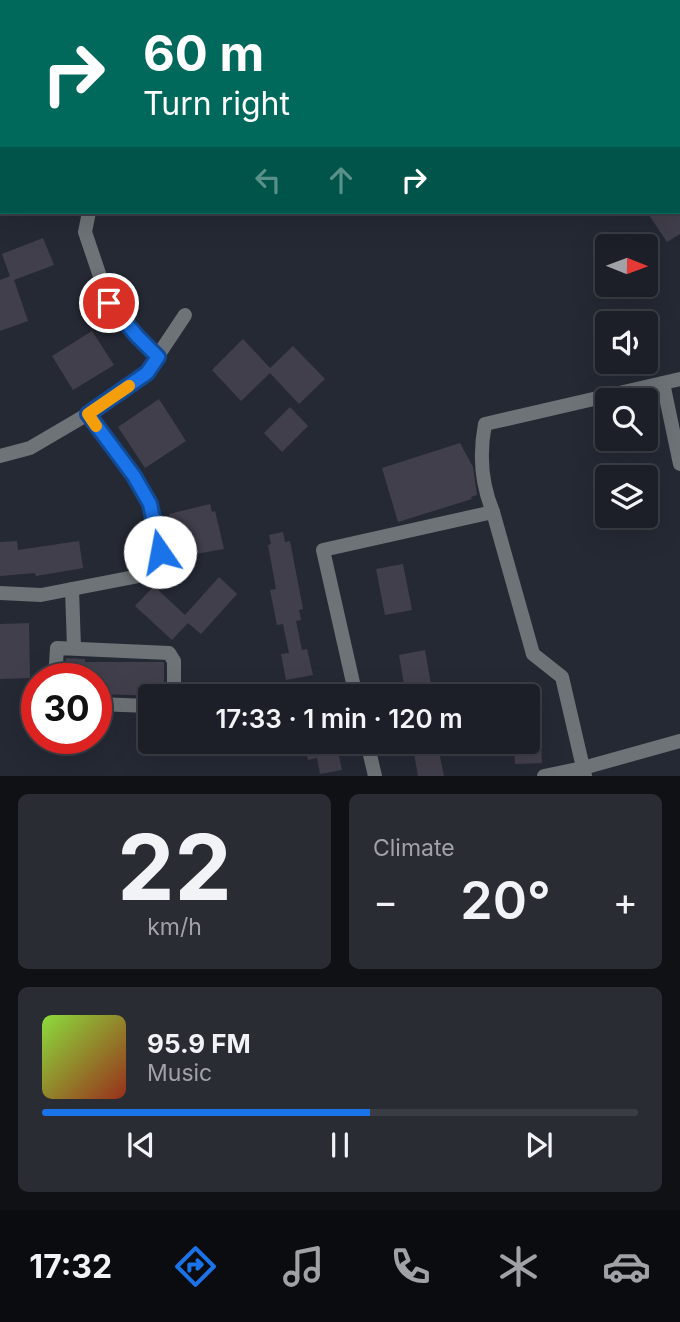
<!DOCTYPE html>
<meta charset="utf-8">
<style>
body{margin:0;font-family:Inter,sans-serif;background:#292c33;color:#f1f3f6;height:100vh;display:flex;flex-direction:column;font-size:26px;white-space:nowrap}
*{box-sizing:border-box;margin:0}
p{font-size:23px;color:#a0a2a7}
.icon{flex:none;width:38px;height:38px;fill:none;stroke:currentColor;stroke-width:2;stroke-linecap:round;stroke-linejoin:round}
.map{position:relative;height:776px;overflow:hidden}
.sheet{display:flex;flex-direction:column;gap:18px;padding:18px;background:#0f1115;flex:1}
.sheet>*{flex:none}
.hud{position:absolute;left:0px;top:0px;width:681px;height:214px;box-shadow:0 7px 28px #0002,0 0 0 2px #3a3d44;background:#00695c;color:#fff;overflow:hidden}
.needle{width:46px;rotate:91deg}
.controls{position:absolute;left:595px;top:234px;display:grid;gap:14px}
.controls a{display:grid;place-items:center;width:63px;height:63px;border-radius:7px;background:#1c1f27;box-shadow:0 7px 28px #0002,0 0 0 2px #3a3d44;font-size:35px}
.speed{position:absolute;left:21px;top:663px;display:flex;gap:14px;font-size:35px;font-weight:700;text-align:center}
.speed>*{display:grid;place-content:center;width:91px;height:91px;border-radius:50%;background:#1c1f27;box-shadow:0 7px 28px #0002,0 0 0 2px #3a3d44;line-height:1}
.speed .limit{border:10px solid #d22;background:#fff;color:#111}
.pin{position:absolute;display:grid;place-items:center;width:60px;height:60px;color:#fff;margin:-30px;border:4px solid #fff;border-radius:50%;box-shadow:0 2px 7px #0007}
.me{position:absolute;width:77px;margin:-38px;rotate:348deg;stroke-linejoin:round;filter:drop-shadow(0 0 5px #0008)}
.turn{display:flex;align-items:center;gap:24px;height:147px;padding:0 28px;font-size:32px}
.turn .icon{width:91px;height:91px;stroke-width:2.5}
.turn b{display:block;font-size:49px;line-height:60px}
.lanes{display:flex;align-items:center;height:66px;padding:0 28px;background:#0003;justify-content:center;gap:35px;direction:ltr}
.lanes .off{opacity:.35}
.big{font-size:52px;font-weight:600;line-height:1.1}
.sheet .tile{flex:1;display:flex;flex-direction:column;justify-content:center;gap:10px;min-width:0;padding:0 24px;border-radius:10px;background:#292c33}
.sheet .dial{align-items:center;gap:0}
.dial b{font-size:91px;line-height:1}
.song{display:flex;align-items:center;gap:21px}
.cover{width:84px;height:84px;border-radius:10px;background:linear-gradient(135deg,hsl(90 70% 55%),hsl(10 70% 35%))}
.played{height:7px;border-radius:4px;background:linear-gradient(90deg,#1a73e8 55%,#3a3d44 55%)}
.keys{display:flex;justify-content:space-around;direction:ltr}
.heat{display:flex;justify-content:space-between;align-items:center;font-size:38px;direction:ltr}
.sheet .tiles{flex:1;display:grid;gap:18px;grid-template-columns:1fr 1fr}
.tile:last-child{grid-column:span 2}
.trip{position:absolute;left:138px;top:684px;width:402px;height:70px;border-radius:7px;background:#1c1f27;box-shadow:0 7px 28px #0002,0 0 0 2px #3a3d44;font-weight:600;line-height:70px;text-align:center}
.tab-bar{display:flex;height:112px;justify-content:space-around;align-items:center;background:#0b0c10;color:#a0a2a7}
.tab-bar .icon{width:49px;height:49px}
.tab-bar .active{color:#1a73e8}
.tab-bar b{font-size:32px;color:#f1f3f6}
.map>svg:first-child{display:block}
.building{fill:#423f4c}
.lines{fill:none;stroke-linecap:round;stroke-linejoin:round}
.street{stroke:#6d7377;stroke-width:14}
.secondary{stroke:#939da4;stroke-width:14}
.route-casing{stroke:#114b97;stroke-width:18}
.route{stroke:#1a73e8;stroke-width:12}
.slow{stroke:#f59e0b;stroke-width:12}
</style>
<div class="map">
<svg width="680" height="776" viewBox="0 0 680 776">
<rect width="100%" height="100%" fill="#252934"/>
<g class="building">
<polygon points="647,212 680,212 680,234 667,242"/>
<polygon points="43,238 54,265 14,280 28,321 0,331 0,280 10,276 2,254"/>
<polygon points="92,331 114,365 73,390 52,356"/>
<polygon points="243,339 270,368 293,346 325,379 299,404 270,373 241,401 212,370"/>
<polygon points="159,399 186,441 145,468 118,427"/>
<polygon points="290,407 308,426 282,452 264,433"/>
<polygon points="460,443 473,467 477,495 471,497 472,499 398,522 382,468"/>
<polygon points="210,504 212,512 215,511 224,549 185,556 184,553 178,555 169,514"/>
<polygon points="283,532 285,542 290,541 303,609 299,610 301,620 296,621 302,650 307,649 313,675 286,680 281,654 289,653 283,624 277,625 270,590 276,589 268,545 271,544 269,535"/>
<polygon points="17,541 18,550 79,541 83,568 36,576 35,573 0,576 0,542"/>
<polygon points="403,564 412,610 385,615 376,569"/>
<polygon points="219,577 237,594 201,634 188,623 172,640 135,606 154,586 185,615"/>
<polygon points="29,623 30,678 0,679 0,624"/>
<polygon points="425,650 433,696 406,696 399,655"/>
<polygon points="66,658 85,659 85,662 164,662 164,696 96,694 96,679 65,679"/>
<polygon points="304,742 336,742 342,770 320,774 317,758 308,760"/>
<polygon points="412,742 437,742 444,776 418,776"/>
<polygon points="514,742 541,742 542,763 515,764"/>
</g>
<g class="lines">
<g class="street">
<polyline points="145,2 146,0"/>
<polyline points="529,2 530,0"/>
<polyline points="0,28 2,28"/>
<polyline points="679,97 680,93"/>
<polyline points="0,191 2,190"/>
<polyline points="157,357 185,315"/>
<polyline points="663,383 680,464"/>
<polyline points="0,456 30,448 88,414 147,373 157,357 137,336 109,303 85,232 89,212"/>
<polyline points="493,512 533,654 562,677 585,776"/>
<polyline points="72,589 74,648"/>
<polyline points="0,593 41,595 139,576 154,567 160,553 150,504 134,476 88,414"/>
<polyline points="55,679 57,648 169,653 174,661 174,696"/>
<path d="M 356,696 L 323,550 L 493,512 C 481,483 479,455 485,424 L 680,379"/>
<polyline points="96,704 150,706"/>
<polyline points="367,742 375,776"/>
<polyline points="544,776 583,768 680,741"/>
</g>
<g class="secondary">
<polyline points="508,0 510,2"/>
<polyline points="679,139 680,139"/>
</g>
</g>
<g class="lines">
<defs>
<polyline id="route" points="109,303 137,336 158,357 147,373 88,414 134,476 150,504 160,552"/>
</defs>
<use href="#route" class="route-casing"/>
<use href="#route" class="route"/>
<polyline class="slow" points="96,426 88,414 129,386"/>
</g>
</svg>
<div class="controls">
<a><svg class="needle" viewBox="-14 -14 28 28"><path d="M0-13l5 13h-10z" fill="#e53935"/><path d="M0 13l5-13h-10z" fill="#a0a2a7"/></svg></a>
<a><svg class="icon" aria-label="sound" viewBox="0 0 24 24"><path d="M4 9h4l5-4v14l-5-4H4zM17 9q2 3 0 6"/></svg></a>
<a><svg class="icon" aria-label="search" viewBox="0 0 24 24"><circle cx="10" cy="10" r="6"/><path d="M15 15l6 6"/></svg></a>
<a><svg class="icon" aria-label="layers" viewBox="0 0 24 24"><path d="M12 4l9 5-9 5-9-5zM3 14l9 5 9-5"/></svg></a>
</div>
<div class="speed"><div class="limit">30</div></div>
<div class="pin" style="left:109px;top:303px;background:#d93025"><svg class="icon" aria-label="arrive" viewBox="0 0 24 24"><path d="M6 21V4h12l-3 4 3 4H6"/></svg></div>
<svg class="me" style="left:160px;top:552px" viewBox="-20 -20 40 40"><circle r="19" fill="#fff"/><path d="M0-13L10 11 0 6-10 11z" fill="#1a73e8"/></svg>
<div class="trip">17:33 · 1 min · 120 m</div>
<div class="hud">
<div class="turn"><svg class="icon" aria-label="right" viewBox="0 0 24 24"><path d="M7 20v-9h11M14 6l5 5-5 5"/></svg><div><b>60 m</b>Turn right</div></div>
<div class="lanes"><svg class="icon off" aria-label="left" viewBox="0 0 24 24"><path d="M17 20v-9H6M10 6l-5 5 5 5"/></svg><svg class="icon off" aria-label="ahead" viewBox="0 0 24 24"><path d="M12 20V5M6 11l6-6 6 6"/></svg><svg class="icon" aria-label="right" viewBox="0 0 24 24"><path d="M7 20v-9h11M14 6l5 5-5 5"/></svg></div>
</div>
</div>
<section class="sheet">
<div class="tiles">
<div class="tile dial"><b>22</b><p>km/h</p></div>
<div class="tile"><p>Climate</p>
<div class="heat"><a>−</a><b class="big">20°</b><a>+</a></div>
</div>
<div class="tile">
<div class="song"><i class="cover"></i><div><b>95.9 FM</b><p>Music</p></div></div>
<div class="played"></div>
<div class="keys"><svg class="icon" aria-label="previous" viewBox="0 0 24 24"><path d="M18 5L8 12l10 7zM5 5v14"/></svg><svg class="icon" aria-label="pause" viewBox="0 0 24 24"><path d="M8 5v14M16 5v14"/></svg><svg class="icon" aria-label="next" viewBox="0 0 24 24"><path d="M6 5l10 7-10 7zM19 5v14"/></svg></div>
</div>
</div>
</section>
<nav class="tab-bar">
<b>17:32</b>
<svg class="icon active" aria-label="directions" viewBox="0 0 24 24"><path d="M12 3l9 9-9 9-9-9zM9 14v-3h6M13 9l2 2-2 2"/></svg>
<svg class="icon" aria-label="music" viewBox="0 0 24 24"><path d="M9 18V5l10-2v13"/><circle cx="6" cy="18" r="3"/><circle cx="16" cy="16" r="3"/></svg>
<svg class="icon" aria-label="phone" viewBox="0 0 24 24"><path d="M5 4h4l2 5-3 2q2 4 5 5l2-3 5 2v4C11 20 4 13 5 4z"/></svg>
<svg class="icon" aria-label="climate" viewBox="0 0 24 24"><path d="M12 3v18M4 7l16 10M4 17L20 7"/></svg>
<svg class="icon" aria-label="car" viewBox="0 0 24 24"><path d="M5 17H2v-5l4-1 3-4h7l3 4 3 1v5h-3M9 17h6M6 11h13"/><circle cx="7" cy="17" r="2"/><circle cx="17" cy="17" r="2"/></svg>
</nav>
